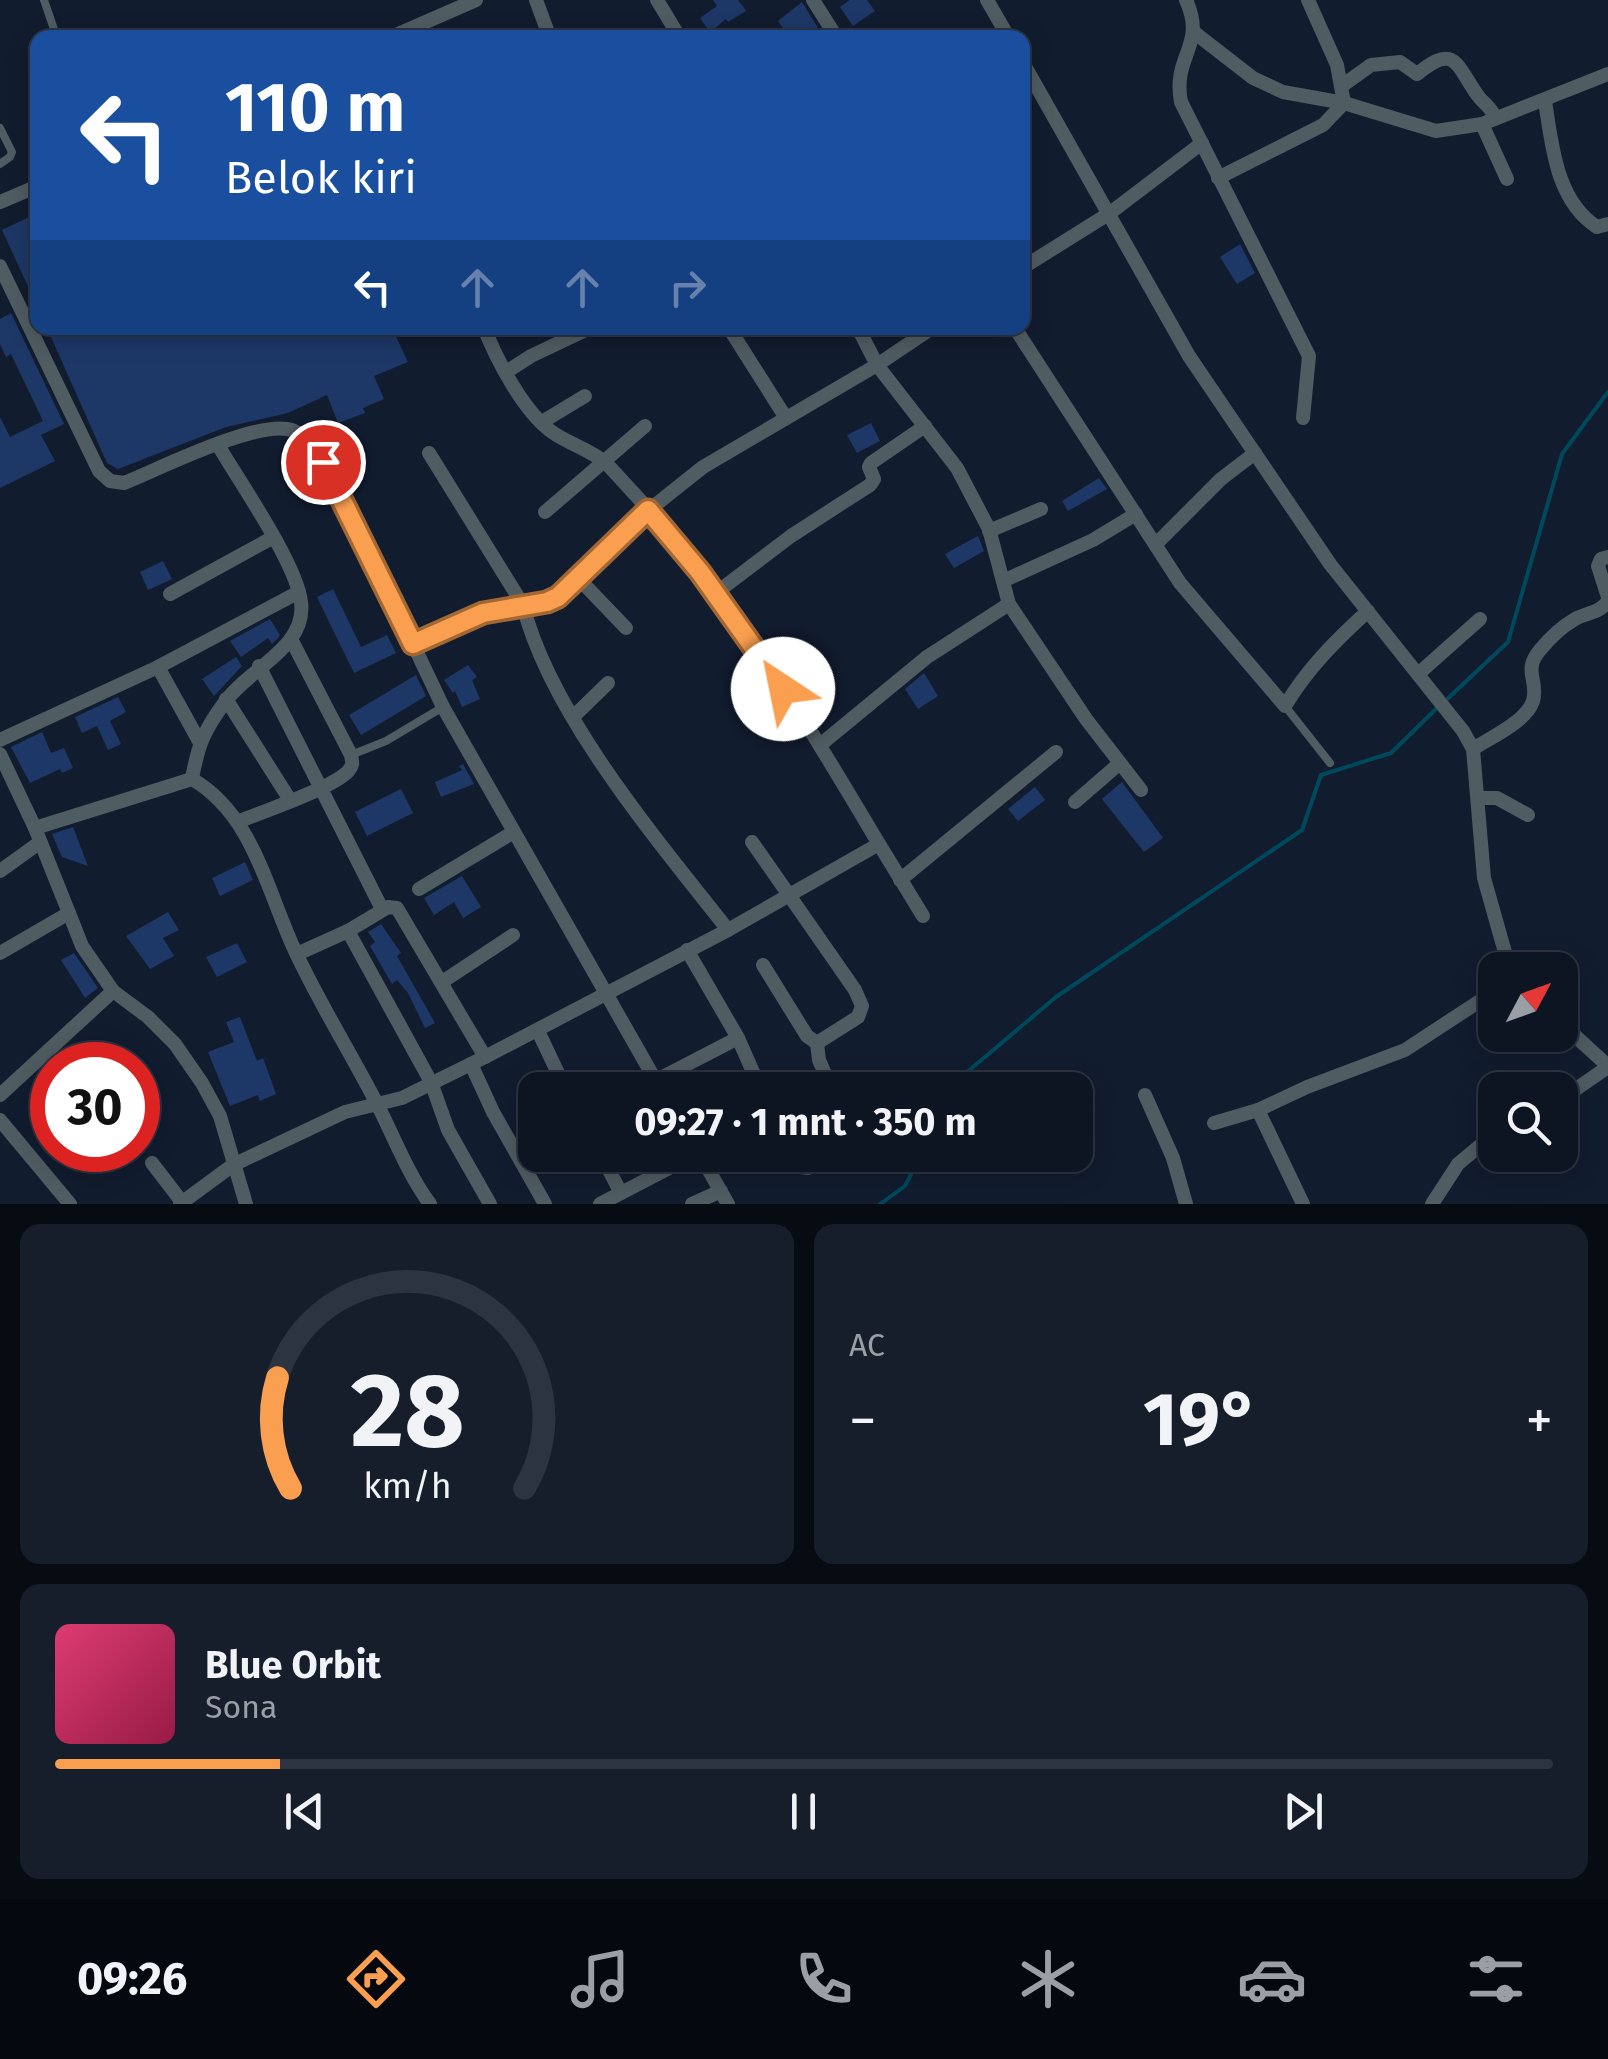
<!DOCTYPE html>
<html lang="id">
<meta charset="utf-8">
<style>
body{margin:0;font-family:"Fira Sans",sans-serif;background:#161e2b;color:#f1f3f6;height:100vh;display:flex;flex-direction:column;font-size:38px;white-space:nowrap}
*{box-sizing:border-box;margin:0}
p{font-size:32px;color:#9a9fa6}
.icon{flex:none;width:55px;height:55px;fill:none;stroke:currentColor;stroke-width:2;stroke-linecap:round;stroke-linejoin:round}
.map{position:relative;height:1204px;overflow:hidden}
.panel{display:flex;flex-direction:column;gap:20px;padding:20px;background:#070c13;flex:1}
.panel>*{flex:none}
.top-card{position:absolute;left:30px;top:30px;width:1000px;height:305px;border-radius:20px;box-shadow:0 5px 25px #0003,0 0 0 2px #2d3441;background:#1a4fa0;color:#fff;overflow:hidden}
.needle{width:65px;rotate:49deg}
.buttons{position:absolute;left:1478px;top:952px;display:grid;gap:20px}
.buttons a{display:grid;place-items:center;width:100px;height:100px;border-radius:20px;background:#0d1523;box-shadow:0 5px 25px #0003,0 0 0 2px #2d3441;font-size:50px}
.speed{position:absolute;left:30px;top:1042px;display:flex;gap:20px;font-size:50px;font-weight:700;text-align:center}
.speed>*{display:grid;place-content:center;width:130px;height:130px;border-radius:50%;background:#0d1523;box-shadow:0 5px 25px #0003,0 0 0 2px #2d3441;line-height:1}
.speed .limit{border:15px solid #d22;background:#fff;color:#111}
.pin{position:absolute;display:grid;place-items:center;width:85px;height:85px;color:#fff;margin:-42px;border:5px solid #fff;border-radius:50%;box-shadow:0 2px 10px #0007}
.me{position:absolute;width:110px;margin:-55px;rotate:326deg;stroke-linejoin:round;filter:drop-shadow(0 0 8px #0008)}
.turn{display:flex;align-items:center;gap:35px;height:210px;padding:0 30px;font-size:45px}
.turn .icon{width:130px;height:130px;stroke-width:2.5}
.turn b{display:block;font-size:70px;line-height:85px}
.lanes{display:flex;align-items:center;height:95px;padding:0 30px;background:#0003;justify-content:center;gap:50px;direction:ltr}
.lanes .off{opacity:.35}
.big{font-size:75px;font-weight:700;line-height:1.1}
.panel .widget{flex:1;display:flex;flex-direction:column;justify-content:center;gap:15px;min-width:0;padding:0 35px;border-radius:20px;background:#161e2b}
.panel .dial{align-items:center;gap:0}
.dial svg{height:260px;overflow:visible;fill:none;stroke:#2d3441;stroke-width:7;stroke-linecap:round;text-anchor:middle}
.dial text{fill:#f1f3f6;stroke:none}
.song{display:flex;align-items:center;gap:30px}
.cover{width:120px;height:120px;border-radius:15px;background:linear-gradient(135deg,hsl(340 70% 55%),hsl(340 70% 35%))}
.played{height:10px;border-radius:5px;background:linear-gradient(90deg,#fa9f4f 15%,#2d3441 15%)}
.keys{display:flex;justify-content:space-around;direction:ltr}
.heat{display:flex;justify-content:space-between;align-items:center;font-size:55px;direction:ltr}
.panel .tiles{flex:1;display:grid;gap:20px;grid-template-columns:1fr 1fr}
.widget:last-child{grid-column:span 2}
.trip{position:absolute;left:518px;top:1072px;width:575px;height:100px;border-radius:20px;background:#0d1523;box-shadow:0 5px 25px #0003,0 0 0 2px #2d3441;font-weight:700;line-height:100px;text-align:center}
.tabs{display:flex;height:160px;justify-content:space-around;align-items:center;background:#05080e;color:#9a9fa6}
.tabs .icon{width:70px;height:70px}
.tabs .current{color:#fa9f4f}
.tabs b{font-size:45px;color:#f1f3f6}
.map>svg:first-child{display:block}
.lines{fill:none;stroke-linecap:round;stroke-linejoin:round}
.stream{stroke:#00495c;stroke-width:4}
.building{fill:#1d3867}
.lane{stroke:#4f5c61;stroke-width:8}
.street{stroke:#4f5c61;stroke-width:14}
.route-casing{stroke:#a26733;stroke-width:25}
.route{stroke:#fa9f4f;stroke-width:18}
</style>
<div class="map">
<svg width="1608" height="1204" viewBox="0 0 1608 1204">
<rect width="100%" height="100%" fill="#111c2f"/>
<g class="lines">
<g class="stream">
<polyline points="1444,702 1508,642 1562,454 1608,392"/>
<polyline points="954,1090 960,1078 1056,997 1302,830 1321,775 1391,753 1437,708"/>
<polyline points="880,1204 905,1186 921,1155"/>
</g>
</g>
<g class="building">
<polygon points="713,0 738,0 746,11 728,22 726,19 710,32 700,18 717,6"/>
<polygon points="850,0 867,0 875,11 853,26 840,7"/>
<polygon points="802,2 804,5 824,38 790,38 778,21"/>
<polygon points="38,213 38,308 2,230"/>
<polygon points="1240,244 1255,273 1237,284 1220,257"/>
<polygon points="11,313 64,424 41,435 55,461 0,488 0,417 10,437 43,421 11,354 6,357 0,344 0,319"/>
<polygon points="47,328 392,328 408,362 374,376 384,399 363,408 365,413 338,423 327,395 288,413 226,427 118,469 107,463"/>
<polygon points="871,423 880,441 857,453 847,435"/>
<polygon points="1099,478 1107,489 1068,511 1062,501"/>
<polygon points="978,536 984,551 954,568 945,554"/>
<polygon points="163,561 172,579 148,590 140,572"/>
<polygon points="333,589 361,647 387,635 396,653 354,673 317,597"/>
<polygon points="270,619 280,635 278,638 272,644 268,638 241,657 230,641"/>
<polygon points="236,657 242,666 214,696 202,679"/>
<polygon points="468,665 477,677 472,680 480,699 462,707 455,691 453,693 444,680"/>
<polygon points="924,673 938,696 918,709 905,689"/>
<polygon points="416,675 426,696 361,735 349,715"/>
<polygon points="118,697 126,712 110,721 121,744 108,750 97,726 82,733 75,717"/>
<polygon points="42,732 51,753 64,748 73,768 62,773 60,769 30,783 11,747"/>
<polygon points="463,764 474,784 441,797 435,782 462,770 459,766"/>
<polygon points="1122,782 1163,838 1144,852 1102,799"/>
<polygon points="1035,787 1045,800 1018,821 1008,809"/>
<polygon points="401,789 413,813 367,836 355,812"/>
<polygon points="73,827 88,866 62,857 52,834"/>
<polygon points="245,862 253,880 220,896 212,878"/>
<polygon points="462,876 481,907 463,918 454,902 434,915 424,898"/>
<polygon points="168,912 179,930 163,938 174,956 150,969 126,936"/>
<polygon points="381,924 401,953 397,956 435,1023 425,1028 408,993 397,980 392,984 370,946 375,942 368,932"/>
<polygon points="237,943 247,962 217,977 206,957"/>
<polygon points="74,953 98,988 85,998 61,960"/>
<polygon points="240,1017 257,1061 263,1058 276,1094 260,1101 258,1095 230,1106 208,1052 234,1042 226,1022"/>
</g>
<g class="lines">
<g class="lane">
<polyline points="44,0 57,38"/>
<polyline points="0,128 12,152 10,157 0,164"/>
<polyline points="38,151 33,154 38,166"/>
<polyline points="1285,706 1330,763"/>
<polyline points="351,755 386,741 443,707"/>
</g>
<g class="street">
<polyline points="536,0 550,38"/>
<polyline points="657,0 680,38"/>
<polyline points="813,0 837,38"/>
<polyline points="987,0 1009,38"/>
<path d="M 1186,0 C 1207,46 1172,55 1181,102 L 1309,356 L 1303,418"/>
<polyline points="1195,33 1253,78 1283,92 1344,103 1436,131 1482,124 1608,74"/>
<polyline points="389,38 476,0"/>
<polyline points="1022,61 1189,356 1330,564 1463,731 1473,749 1484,878 1510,970"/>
<path d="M 1343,85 L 1371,65 L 1400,62 L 1417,74 C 1454,44 1455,62 1476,93 C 1482,103 1492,107 1495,118"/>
<path d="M 1545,101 C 1552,145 1556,201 1597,227 L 1608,224"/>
<polyline points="1482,124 1507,179"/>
<polyline points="1218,178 1323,125 1344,103 1337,65 1308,0"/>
<polyline points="0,202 38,186"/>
<path d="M 0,266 L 99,471 L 110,481 L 124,483 C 161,468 251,423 287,429 C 298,430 305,439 312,447 L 376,566 L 443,707 L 661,1090"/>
<polyline points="1022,268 1110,213 1202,143"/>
<polyline points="729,328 786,418"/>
<polyline points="858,328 877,365 957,468 989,529 1009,604 1086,719 1141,790"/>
<path d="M 1015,328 L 1180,583 L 1285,706 C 1307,669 1336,640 1368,611"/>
<polyline points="506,372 531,356 590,328"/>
<polyline points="542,422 585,396"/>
<path d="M 429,453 L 523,605 C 550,714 658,841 728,930"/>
<polyline points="545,512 645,426"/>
<polyline points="989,531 1041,509"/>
<polyline points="1156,544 1221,479 1255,453"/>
<polyline points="1608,557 1601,559 1598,566 1608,597"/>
<polyline points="579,579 626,628"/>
<polyline points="1003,581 1093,540 1136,514"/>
<polyline points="716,593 791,536 870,485 874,479 869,467 871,463 925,426"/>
<polyline points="170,594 272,538"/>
<polyline points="413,644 483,613 547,602 558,597 649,510 703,467 877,365 932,328"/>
<polyline points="259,666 382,909"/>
<polyline points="158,667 199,741"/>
<polyline points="1418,674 1480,619"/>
<polyline points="226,699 290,800"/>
<polyline points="573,717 608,683"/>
<polyline points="0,740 158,667 299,592"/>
<polyline points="820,745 927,657 1009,604"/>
<path d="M 1473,749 C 1491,737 1526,722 1533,701 C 1539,680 1522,671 1540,650 C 1549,639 1563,626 1575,619 C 1587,612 1599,614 1608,601"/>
<polyline points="0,754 35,828"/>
<path d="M 192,779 C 198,745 204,730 225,702 C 249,668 307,648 301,602 C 297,564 239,481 218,445"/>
<polyline points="1479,798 1497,798 1528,815"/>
<polyline points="1075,802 1120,763"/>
<path d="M 240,821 C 262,812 338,786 349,770 C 354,764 352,762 351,755 L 292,641"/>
<polyline points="752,842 855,990 862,1006 858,1017 817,1043 819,1060 832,1090"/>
<polyline points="879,844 923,916"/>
<polyline points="0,871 39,843"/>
<polyline points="900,880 1056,752"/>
<polyline points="419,889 512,833"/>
<polyline points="69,913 82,946 113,991 148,1017 175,1044 202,1083 220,1116 246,1204"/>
<polyline points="348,931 431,1082 448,1130 490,1204"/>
<polyline points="687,950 738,1038 761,1090"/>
<path d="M 0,953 L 69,913 L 35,828 L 192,779 C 254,815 267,892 296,953 C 320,1004 350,1052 376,1102 C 394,1136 407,1173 430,1204"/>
<polyline points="297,954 348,931 388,907 397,908 485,1057"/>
<polyline points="763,965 807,1036 817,1043"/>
<polyline points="442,982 513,935"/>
<polyline points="1560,1022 1608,1066"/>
<polyline points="538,1031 566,1090"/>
<polyline points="471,1064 493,1112 545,1204"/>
<polyline points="655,1081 738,1038"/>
<polyline points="0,1095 113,991"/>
<polyline points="1145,1095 1173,1158 1186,1204"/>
<polyline points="1560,1100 1608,1067"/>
<polyline points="1258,1110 1303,1204"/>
<polyline points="0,1120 70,1204"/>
<polyline points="1214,1123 1258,1110 1307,1087 1405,1050 1495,991"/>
<polyline points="601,1155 621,1193"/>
<polyline points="700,1155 728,1204"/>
<polyline points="790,1155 801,1167 808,1168 831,1155"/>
<polyline points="152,1163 182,1202"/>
<path d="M 180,1204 L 233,1165 L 345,1112 L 402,1098 L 485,1057 L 728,930 L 879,844 C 819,743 758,640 683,549 C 658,519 632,491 606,463 C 589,449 569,444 552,432 C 523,411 497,360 484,328"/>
<polyline points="600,1204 694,1155"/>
<polyline points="692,1204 721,1191"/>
<polyline points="1432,1204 1458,1164 1495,1133"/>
</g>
</g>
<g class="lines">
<defs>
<polyline id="route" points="323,462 413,644 483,613 547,602 558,597 648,510 700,572 783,689"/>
</defs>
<use href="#route" class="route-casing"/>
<use href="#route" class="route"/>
</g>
</svg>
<div class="buttons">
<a><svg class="needle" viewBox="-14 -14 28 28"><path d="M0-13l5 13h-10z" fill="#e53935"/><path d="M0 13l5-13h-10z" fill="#9a9fa6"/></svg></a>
<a><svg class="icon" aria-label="search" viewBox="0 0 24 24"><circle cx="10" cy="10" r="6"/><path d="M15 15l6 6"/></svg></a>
</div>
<div class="speed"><div class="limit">30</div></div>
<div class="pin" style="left:323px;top:462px;background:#d93025"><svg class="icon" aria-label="arrive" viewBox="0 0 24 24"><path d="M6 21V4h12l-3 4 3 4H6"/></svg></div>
<svg class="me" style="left:783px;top:689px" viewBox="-20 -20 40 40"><circle r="19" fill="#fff"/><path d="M0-13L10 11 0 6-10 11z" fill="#fa9f4f"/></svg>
<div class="trip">09:27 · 1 mnt · 350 m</div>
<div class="top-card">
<div class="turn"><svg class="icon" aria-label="left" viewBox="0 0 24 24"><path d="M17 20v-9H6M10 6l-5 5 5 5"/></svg><div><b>110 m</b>Belok kiri</div></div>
<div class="lanes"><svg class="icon" aria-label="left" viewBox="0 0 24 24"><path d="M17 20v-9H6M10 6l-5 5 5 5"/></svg><svg class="icon off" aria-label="ahead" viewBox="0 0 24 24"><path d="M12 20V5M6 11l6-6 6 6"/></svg><svg class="icon off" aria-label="ahead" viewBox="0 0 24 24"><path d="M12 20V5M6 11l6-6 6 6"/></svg><svg class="icon off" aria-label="right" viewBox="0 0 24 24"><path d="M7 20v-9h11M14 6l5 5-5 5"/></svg></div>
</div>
</div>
<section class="panel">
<div class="tiles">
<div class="widget dial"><svg viewBox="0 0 100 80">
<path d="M14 69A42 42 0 1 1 86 69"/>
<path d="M14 69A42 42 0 0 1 10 35" stroke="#fa9f4f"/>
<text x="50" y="56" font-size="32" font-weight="700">28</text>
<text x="50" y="72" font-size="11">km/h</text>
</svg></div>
<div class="widget"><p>AC</p>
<div class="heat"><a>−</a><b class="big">19°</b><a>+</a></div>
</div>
<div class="widget">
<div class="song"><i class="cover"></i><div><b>Blue Orbit</b><p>Sona</p></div></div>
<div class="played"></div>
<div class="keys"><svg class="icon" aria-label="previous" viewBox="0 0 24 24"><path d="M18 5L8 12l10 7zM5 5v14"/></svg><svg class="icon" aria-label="pause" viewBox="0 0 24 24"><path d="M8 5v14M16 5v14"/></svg><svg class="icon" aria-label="next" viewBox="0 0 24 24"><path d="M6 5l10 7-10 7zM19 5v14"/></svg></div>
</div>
</div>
</section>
<nav class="tabs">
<b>09:26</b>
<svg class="icon current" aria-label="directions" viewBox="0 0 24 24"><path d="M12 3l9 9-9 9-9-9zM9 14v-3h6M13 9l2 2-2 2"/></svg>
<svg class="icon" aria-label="music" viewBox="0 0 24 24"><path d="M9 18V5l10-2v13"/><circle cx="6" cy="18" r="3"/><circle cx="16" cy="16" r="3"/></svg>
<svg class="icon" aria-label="phone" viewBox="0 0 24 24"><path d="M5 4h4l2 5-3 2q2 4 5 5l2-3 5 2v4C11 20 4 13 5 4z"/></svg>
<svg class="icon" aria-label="climate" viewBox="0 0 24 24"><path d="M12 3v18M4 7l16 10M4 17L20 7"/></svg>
<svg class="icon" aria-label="car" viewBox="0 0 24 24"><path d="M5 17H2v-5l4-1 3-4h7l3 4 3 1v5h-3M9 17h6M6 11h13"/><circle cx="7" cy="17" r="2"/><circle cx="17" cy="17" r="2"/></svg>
<svg class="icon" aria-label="filters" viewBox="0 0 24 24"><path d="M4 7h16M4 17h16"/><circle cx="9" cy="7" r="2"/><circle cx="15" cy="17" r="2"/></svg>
</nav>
